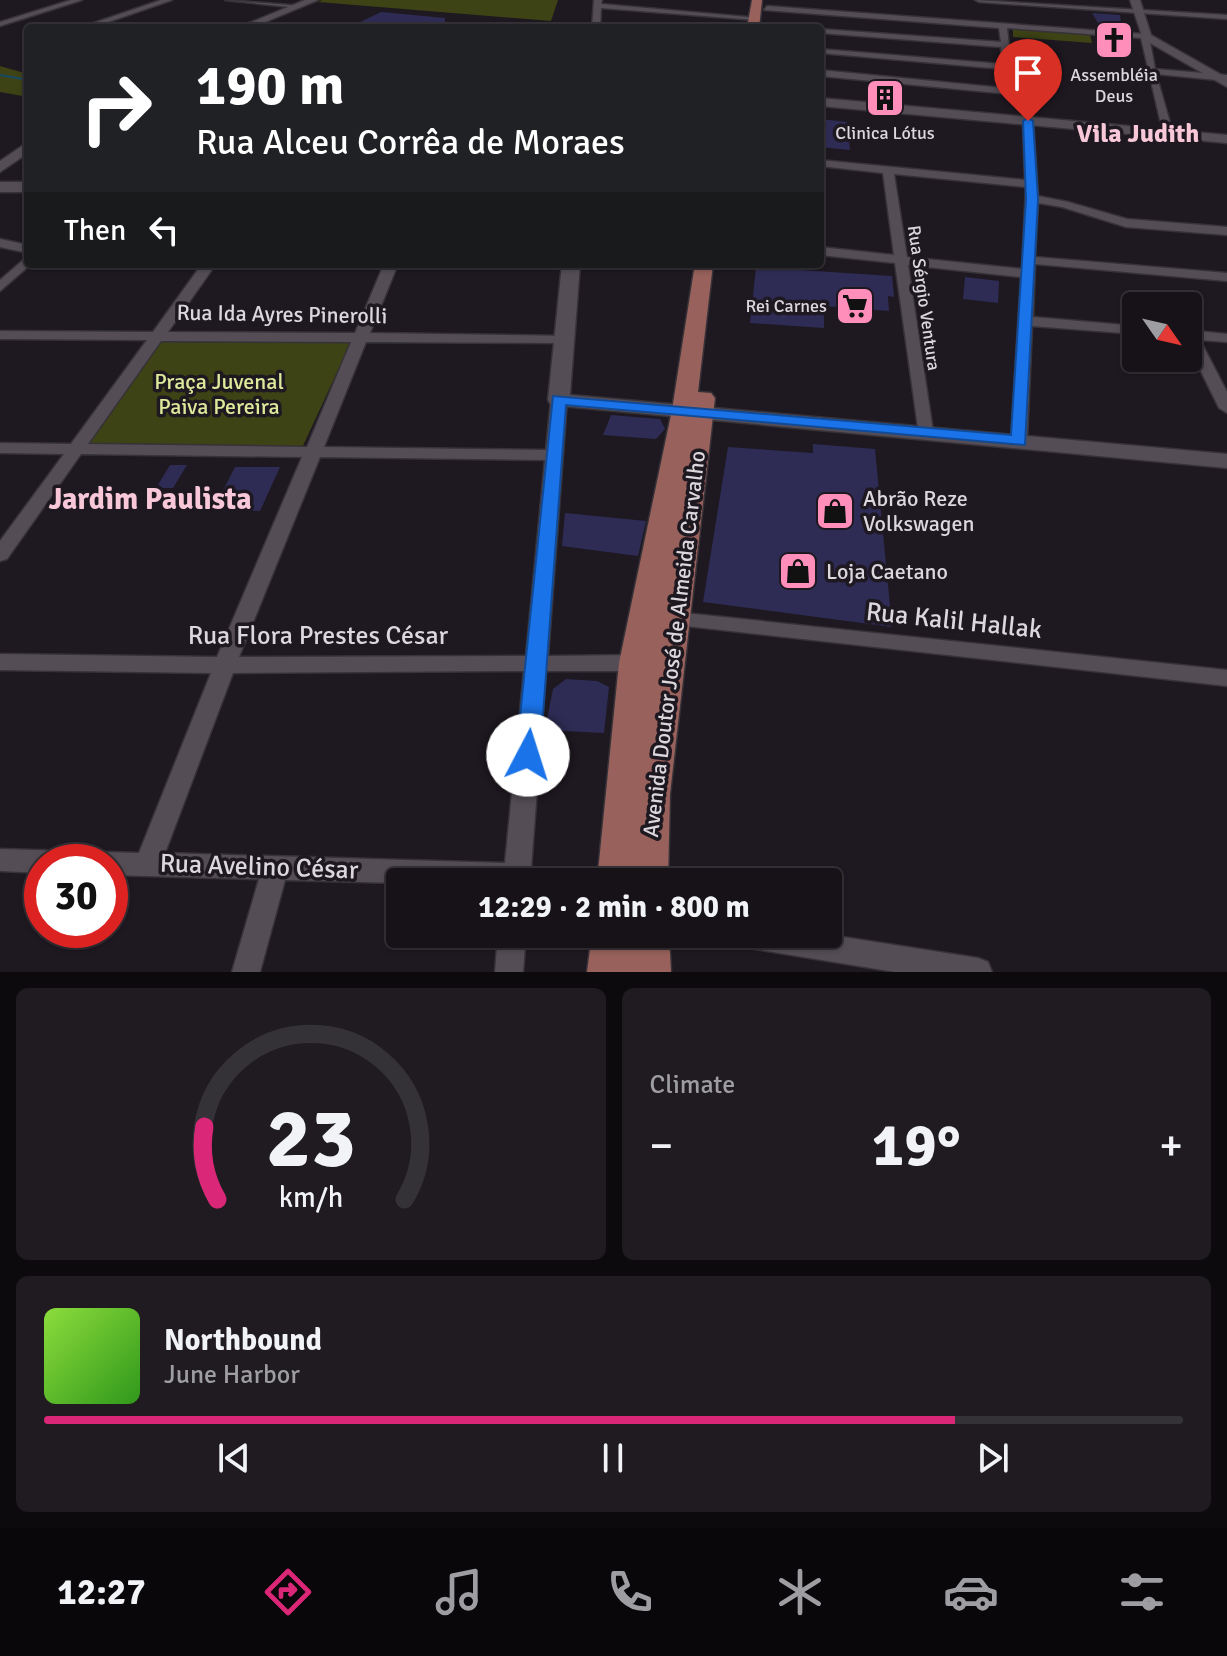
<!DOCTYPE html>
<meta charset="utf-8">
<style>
body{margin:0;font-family:Signika,sans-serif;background:#1f1b21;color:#f1f3f6;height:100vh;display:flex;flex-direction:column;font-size:30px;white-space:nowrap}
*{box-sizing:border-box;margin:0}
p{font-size:26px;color:#9e9ea2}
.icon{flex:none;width:44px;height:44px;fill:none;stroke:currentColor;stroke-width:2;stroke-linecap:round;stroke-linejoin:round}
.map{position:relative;height:972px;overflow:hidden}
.sheet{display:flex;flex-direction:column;gap:16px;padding:16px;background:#0c0a0d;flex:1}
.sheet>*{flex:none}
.top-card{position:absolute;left:24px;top:24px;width:800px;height:244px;border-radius:8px;box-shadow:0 2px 6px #0004,0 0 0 2px #353237;background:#202124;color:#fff;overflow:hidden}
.needle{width:52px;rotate:124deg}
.fabs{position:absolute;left:1122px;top:292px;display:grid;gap:16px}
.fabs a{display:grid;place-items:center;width:80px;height:80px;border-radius:8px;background:#161218;box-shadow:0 2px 6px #0004,0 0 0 2px #353237;font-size:40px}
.speed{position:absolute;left:24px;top:844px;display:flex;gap:16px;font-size:40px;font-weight:700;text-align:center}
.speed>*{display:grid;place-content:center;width:104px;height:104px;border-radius:50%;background:#161218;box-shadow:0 2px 6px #0004,0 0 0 2px #353237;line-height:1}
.speed .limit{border:12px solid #d22;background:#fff;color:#111}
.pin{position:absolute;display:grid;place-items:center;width:68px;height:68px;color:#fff;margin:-82px -34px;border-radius:50% 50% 50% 0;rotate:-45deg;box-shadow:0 0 8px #0007}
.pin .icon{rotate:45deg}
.me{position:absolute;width:88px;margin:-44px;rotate:5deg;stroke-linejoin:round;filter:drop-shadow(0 0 6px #0008)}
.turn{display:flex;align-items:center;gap:28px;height:168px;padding:0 40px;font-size:36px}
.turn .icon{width:104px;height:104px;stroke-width:2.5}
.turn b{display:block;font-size:56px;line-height:68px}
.then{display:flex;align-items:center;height:76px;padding:0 40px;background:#0003;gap:16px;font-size:30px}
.big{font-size:60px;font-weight:700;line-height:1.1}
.sheet .card{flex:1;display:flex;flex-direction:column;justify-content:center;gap:12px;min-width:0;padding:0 28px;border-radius:12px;background:#1f1b21}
.sheet .dial{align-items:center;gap:0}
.dial svg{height:208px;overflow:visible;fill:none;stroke:#353237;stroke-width:7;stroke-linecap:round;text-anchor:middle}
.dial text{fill:#f1f3f6;stroke:none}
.song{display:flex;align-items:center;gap:24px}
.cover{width:96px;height:96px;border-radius:12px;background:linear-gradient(135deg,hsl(90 70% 55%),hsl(110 70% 35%))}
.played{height:8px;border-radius:4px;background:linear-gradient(90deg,#db2777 80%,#353237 80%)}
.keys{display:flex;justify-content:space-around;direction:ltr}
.heat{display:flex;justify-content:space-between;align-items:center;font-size:44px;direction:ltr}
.sheet .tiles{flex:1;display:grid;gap:16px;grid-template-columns:1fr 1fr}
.card:last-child{grid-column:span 2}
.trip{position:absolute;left:386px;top:868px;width:456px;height:80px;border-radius:8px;background:#161218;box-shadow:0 2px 6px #0004,0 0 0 2px #353237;font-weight:700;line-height:80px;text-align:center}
.tab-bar{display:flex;height:128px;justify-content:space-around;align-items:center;background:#09070a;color:#9e9ea2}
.tab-bar .icon{width:56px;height:56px}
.tab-bar .active{color:#db2777}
.tab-bar b{font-size:36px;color:#f1f3f6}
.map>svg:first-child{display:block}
.green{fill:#3d4315}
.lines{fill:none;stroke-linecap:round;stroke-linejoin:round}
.stream{stroke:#184966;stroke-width:2}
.building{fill:#2e2c55}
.street-casing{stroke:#363238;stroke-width:3}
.secondary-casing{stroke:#363238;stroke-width:3}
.primary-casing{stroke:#363238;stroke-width:3}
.street{fill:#544d56;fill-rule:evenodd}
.secondary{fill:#544d56;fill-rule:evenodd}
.primary{fill:#98615b;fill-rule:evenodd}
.route{fill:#1a73e8;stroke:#114b97;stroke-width:2}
.labels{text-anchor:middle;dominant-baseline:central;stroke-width:7;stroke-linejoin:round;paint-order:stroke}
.far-poi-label{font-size:18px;fill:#dbd7dd;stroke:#1e1820}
.far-street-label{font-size:18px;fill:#dbd7dd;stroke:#1e1820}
.street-label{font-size:22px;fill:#dbd7dd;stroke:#1e1820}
.park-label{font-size:22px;fill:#ddea9b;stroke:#1e1820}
.poi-label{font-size:22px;fill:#dbd7dd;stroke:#1e1820;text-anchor:start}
.far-district-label{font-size:26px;font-weight:bold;fill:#f8c7d8;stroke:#1e1820}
.near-street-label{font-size:26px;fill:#dbd7dd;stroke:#1e1820}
.district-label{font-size:30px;font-weight:bold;fill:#f8c7d8;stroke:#1e1820}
</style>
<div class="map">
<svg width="1227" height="972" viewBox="0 0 1227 972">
<rect width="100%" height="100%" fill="#1e1820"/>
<g class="green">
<polygon points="322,0 558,0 551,21 318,2"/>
<polygon points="1013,28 1090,34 1092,43 1013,37"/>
<polygon points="0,66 28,74 28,97 0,92"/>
<polygon points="162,339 352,340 302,448 86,445"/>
</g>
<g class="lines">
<polyline class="stream" points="0,75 28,80"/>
</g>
<g class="building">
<polygon points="381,12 445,18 445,28 348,28"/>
<polygon points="1092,13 1120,15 1122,29 1101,28"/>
<polygon points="820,119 847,122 850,150 820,147"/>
<polygon points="756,267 892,276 894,297 888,296 889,311 824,306 824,328 750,323"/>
<polygon points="965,277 999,281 998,303 963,299"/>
<polygon points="611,415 660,419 665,429 656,439 603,435"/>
<polygon points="813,444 875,449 892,627 703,602 728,447 813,453"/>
<polygon points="170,465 187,465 173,488 156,488"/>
<polygon points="235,467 280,467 260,511 213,510"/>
<polygon points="565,513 646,521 638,556 562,546"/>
<polygon points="566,679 597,681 609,687 604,733 545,730 553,689"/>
</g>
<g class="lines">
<defs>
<g id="street">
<polygon points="71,0 82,0 0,26 0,22"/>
<polygon points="161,0 172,0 91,28 79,28"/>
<polygon points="225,0 303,6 299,8"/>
<polygon points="594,0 602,0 601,4 759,18 755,20 601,8 600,28 592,28"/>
<polygon points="975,0 1227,15 1227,19 979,2"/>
<polygon points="767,6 1145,34 1149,36 1155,69 1227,75 1227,81 1156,74 1173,133 1168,136 1163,133 1141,38 1007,28 1014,91 1009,94 820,76 820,70 1004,88 1003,69 820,53 820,49 1002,64 1001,47 820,33 820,29 1001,42 999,28 764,10"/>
<polygon points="766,25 783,28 763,28"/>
<path d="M 1028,118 L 1033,121 L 1038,196 L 1068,202 L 1127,219 L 1227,227 L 1227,235 L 1126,227 L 1062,207 L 1038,203 L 1035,257 L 1227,273 L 1227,281 L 1035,264 L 1033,317 L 1136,326 L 1136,334 L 1032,326 L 1027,441 L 1019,446 L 1011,441 L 1021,277 L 908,265 L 933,431 L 931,435 L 919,435 L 895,263 L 820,255 L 820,247 L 894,255 L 883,173 L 820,166 L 820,160 L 1025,180 L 1023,121 ZM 894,174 L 1026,187 L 1022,269 L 907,257 Z"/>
<polygon points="0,239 28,245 28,253 0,247"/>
<polygon points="28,256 28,264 31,264 0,291 0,280"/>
<path d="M 202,264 L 216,264 L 168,332 L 355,333 L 384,264 L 398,264 L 370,333 L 569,336 L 569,342 L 564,343 L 366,342 L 324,447 L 546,450 L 551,400 L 559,395 L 565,397 L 567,400 L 548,656 L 635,655 L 643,657 L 646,663 L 643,669 L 635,671 L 546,671 L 530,882 L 400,883 L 285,880 L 260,972 L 232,972 L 259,879 L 110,875 L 110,862 L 42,862 L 42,873 L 0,871 L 0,849 L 139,853 L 211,673 L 0,670 L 0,654 L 217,657 L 302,457 L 81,454 L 7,559 L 0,561 L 0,541 L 64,454 L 0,453 L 0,443 L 71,444 L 147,340 L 0,339 L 0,331 L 153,332 ZM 161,341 L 351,342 L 307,447 L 88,444 ZM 320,457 L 545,460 L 526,656 L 239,657 ZM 524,671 L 505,863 L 165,853 L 233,673 Z"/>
<polygon points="1188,330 1227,334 1227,342 1200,340 1227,392 1227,413 1219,408 1188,345"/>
<polygon points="675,612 1227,670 1227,686 668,624 665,619 668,614"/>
<polygon points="498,934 526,934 523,972 495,972"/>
<polygon points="729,934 824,934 978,958 988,962 992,972 895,972 743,947 733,943"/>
</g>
<g id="secondary">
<polygon points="305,0 318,0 251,28 237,28"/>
<polygon points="1130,0 1140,0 1151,35 1227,78 1227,87 1143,39"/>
<polygon points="820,98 1227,135 1227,143 820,106"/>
<polygon points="28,142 28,153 0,172 0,161"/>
<rect x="0" y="182" width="28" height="10"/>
<polygon points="562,264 580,264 570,395 1227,454 1227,468 551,405 548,400"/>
</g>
<g id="primary">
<polygon points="752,0 762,0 759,28 747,28"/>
<polygon points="695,264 713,264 698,392 711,393 715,398 670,794 668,882 597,882 619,663 672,410"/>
<polygon points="592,934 669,934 671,972 587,972"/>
</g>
</defs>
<use href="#street" class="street-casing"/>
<use href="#secondary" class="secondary-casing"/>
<use href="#primary" class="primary-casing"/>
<use href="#street" class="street"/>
<use href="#secondary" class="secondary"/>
<use href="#primary" class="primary"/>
</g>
<polygon class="route" points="1028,118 1033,121 1038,199 1025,445 566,405 540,755 537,762 528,765 519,762 516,755 553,396 1011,435 1026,199 1023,121"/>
<defs>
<symbol id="church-square" viewBox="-11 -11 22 22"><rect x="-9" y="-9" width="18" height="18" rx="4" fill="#ff8eba" stroke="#1e1820"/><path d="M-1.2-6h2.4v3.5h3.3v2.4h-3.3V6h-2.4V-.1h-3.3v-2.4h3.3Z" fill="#111"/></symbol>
<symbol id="building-square" viewBox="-11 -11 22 22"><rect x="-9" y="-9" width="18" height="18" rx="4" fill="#ff8eba" stroke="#1e1820"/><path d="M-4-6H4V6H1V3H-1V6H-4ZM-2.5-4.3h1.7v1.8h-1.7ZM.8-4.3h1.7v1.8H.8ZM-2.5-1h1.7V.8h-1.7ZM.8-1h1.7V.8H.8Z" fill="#111"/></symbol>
<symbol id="supermarket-square" viewBox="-11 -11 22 22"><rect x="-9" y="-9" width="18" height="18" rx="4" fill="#ff8eba" stroke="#1e1820"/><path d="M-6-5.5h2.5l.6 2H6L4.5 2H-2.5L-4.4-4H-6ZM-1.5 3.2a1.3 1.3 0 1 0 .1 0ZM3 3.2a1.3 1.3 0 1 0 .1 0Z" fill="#111"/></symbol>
<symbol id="shop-square" viewBox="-11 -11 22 22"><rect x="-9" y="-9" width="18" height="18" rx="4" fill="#ff8eba" stroke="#1e1820"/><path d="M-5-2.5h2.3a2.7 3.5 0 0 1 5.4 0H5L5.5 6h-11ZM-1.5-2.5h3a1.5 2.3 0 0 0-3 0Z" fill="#111"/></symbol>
</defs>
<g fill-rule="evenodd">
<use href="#church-square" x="1092" y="18" width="44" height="44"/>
<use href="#building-square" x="863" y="76" width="44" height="44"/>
<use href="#supermarket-square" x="833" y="284" width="44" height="44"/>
<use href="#shop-square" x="813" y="489" width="44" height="44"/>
<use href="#shop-square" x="776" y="549" width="44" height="44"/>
</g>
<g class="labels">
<g class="far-poi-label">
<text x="1114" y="75">Assembléia<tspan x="1114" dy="21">Deus</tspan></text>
<text x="885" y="133">Clinica Lótus</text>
<text x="827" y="306" text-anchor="end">Rei Carnes</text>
</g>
<g class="far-street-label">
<text transform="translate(924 298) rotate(82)">Rua Sérgio Ventura</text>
</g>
<g class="street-label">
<text transform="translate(282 314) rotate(1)">Rua Ida Ayres Pinerolli</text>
<text transform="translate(674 644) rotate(-83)">Avenida Doutor José de Almeida Carvalho</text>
</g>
<g class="park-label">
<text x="219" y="381">Praça Juvenal<tspan x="219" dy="25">Paiva Pereira</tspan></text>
</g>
<g class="poi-label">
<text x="863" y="498">Abrão Reze<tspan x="863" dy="25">Volkswagen</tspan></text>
<text x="826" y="571">Loja Caetano</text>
</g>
<g class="far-district-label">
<text x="1138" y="134">Vila Judith</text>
</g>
<g class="near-street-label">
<text transform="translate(954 621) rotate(6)">Rua Kalil Hallak</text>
<text x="318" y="636">Rua Flora Prestes César</text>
<text transform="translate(259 867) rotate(2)">Rua Avelino César</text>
</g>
<g class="district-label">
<text x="150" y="499">Jardim Paulista</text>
</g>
</g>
</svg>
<div class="fabs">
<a><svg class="needle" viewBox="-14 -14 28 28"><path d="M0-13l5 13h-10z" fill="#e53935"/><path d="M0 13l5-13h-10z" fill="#9e9ea2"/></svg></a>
</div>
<div class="speed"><div class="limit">30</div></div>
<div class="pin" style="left:1028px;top:121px;background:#d93025"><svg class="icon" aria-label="arrive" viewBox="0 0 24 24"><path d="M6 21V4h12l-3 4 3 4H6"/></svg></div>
<svg class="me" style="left:528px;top:755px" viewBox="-20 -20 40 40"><circle r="19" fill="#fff"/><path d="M0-13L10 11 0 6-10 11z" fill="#1a73e8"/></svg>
<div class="trip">12:29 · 2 min · 800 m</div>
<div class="top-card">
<div class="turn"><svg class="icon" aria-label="right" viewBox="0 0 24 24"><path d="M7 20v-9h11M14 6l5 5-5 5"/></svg><div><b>190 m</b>Rua Alceu Corrêa de Moraes</div></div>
<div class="then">Then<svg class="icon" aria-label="left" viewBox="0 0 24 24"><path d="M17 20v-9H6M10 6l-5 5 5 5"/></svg></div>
</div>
</div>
<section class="sheet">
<div class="tiles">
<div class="card dial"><svg viewBox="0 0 100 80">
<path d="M14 69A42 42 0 1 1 86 69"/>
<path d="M14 69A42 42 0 0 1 9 41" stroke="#db2777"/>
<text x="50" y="56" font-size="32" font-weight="700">23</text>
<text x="50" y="72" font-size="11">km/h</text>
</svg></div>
<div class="card"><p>Climate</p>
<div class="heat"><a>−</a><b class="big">19°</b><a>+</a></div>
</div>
<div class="card">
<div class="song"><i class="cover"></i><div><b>Northbound</b><p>June Harbor</p></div></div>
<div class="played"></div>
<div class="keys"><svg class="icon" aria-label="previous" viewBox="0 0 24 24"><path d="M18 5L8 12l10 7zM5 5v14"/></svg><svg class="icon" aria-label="pause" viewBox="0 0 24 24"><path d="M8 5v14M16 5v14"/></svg><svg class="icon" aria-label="next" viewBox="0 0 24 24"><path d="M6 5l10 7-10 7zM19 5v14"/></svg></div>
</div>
</div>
</section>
<nav class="tab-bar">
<b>12:27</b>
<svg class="icon active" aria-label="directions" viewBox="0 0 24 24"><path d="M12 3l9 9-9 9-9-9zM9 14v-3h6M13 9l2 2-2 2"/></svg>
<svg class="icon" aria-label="music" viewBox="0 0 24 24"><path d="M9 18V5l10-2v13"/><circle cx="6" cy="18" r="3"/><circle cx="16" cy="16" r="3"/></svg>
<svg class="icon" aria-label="phone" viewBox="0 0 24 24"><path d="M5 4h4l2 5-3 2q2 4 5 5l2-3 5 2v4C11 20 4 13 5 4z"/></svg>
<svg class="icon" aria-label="climate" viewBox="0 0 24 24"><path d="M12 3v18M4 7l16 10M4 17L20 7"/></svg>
<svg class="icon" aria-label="car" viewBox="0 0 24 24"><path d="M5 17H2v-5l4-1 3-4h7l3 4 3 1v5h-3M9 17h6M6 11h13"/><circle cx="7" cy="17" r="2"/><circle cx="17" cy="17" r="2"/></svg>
<svg class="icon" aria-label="filters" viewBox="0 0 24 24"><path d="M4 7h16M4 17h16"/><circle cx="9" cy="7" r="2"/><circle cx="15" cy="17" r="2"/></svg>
</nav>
